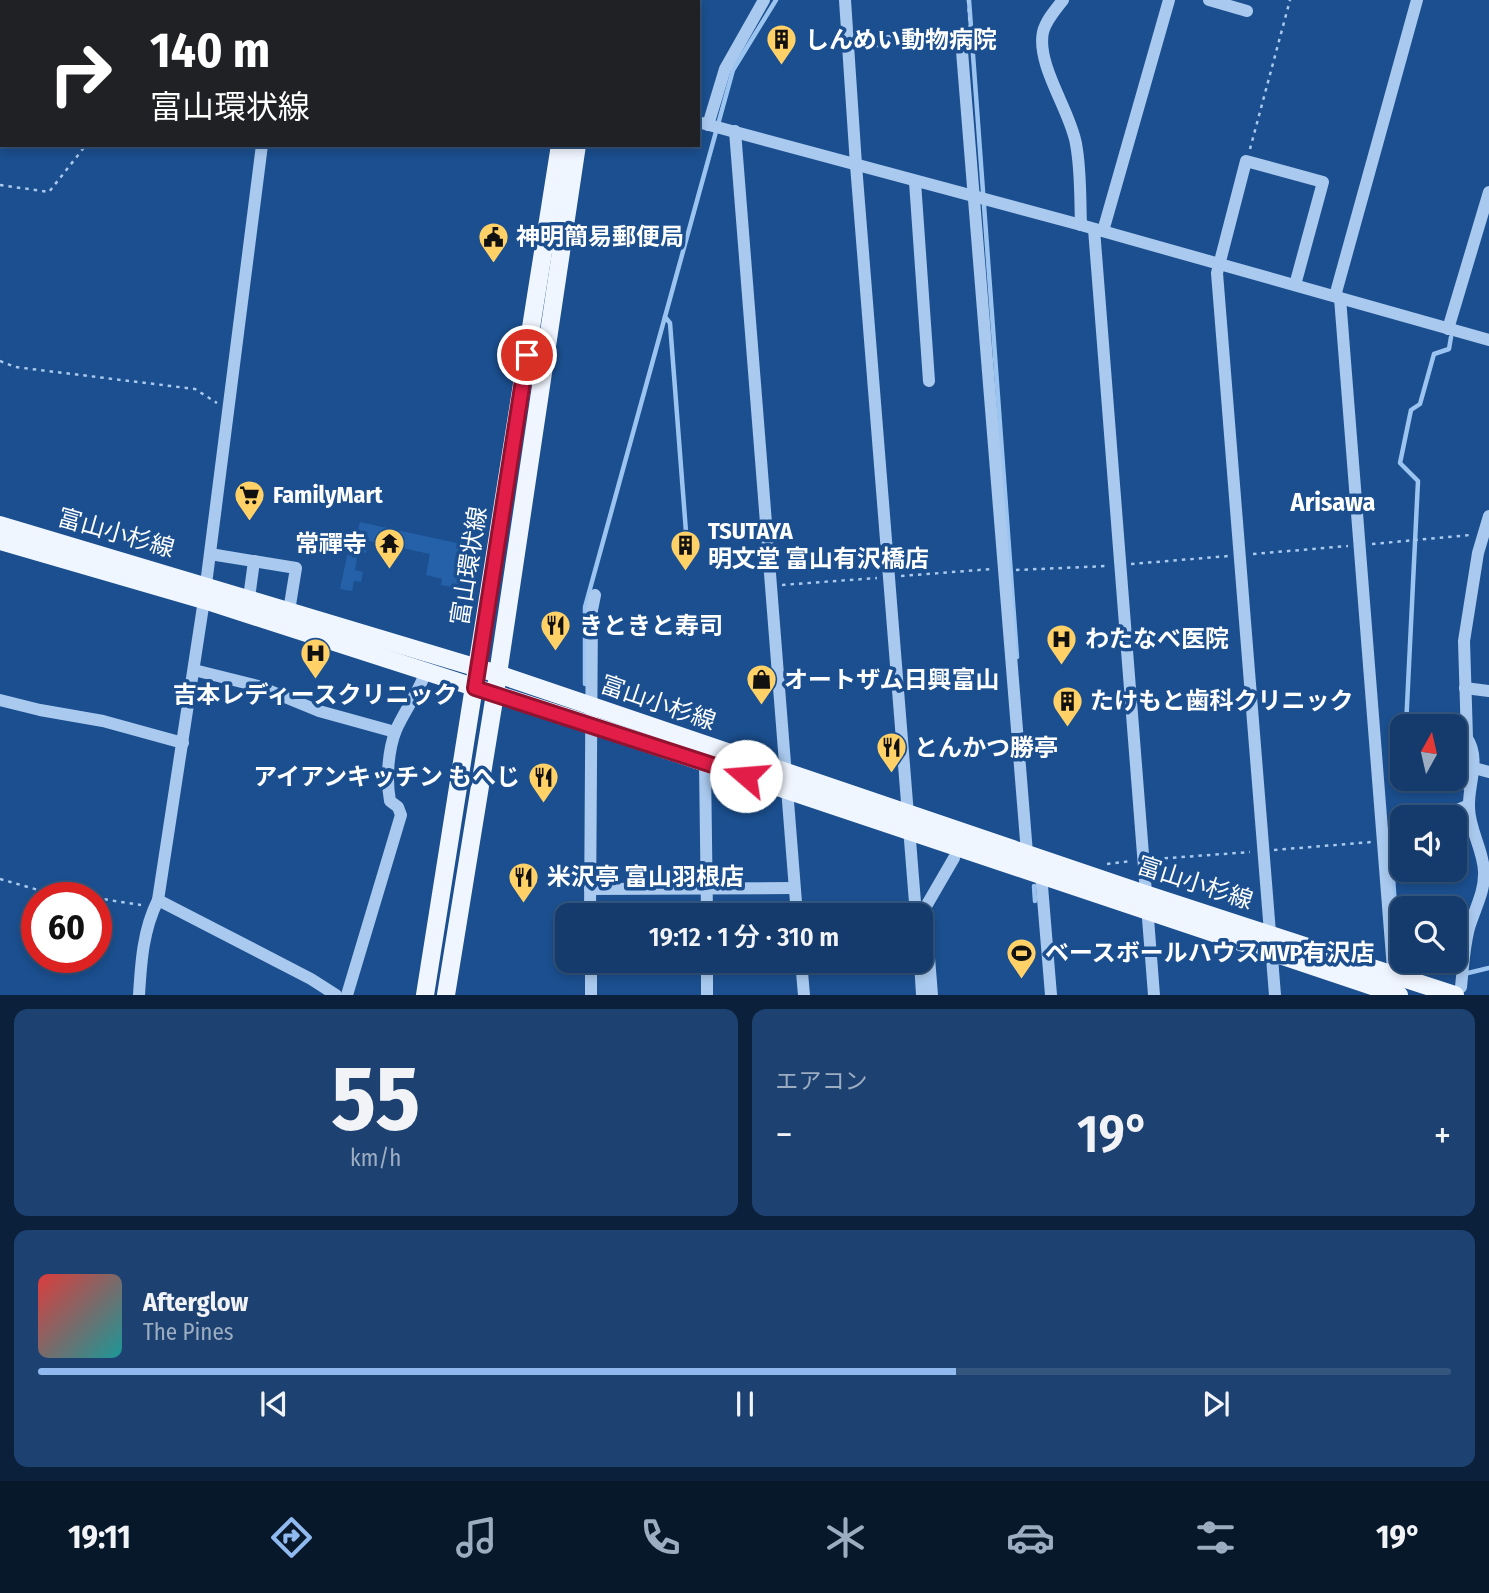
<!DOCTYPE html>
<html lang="ja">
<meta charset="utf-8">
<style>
body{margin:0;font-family:"Fira Sans Condensed","Noto Sans JP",sans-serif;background:#1d4271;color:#f1f3f6;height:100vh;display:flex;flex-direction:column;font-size:26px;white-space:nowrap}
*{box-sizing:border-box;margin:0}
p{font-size:23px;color:#9dadc1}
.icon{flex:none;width:38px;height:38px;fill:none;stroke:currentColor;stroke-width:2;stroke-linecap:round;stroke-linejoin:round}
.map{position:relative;height:995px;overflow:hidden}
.details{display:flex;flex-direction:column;gap:14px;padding:14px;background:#0b203b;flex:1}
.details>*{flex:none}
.hud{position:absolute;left:0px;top:0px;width:700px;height:147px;box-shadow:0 4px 10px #0003,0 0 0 2px #33557e;background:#202124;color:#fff;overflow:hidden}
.needle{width:46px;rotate:8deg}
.tools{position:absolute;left:1390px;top:714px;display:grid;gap:14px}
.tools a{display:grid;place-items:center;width:77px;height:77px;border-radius:14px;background:#143b6b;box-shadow:0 4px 10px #0003,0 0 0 2px #33557e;font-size:35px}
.speed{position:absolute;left:21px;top:882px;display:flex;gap:14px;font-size:35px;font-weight:700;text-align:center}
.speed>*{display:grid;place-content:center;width:91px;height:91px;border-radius:50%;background:#143b6b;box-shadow:0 4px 10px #0003,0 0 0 2px #33557e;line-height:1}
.speed .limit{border:10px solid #d22;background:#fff;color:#111}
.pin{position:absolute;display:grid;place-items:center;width:60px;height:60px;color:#fff;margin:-30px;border:4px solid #fff;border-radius:50%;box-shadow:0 2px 7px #0007}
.me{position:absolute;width:77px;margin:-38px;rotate:288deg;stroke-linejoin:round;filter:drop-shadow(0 0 5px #0008)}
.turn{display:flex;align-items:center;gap:24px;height:147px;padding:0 35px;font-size:32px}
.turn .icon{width:91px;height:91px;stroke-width:2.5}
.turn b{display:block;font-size:49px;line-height:60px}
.big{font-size:52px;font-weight:600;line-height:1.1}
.details .card{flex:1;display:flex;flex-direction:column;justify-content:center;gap:10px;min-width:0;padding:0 24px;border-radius:14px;background:#1d4271}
.details .dial{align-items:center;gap:0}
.dial b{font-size:91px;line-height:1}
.song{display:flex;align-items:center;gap:21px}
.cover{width:84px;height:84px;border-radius:10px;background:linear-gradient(135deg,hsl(0 70% 55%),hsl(180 70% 35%))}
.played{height:7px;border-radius:4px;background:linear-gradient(90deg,#90b9f0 65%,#33557e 65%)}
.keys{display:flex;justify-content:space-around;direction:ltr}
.heat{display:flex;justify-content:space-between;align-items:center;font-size:38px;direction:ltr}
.details .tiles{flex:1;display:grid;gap:14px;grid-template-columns:1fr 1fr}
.card:last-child{grid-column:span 2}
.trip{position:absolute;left:555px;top:903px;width:378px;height:70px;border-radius:14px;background:#143b6b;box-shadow:0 4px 10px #0003,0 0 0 2px #33557e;font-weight:600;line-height:70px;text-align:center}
.menu{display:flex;height:112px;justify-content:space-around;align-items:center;background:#08182b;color:#9dadc1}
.menu .icon{width:49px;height:49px}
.menu .selected{color:#90b9f0}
.menu b{font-size:32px;color:#f1f3f6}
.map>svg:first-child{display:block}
.green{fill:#2461a8}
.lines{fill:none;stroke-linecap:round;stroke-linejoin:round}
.stream{stroke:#9cc4f0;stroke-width:4.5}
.path{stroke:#a9c9ee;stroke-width:2.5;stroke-dasharray:3.5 5;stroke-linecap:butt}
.minor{stroke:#a9c9ee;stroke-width:12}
.major{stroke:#f0f6ff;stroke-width:18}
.route-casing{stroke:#92132f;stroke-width:18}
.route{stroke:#e11d48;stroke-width:12}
.labels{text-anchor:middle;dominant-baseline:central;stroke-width:7;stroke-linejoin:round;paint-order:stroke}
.poi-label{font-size:24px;font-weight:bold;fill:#fff;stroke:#1b4f8f;text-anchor:start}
.street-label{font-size:24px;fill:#fff;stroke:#1b4f8f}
.neighbourhood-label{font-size:26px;font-weight:bold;fill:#fff;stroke:#1b4f8f}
</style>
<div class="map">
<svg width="1489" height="995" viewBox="0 0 1489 995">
<rect width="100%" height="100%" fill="#1b4f8f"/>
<polygon class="green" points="360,522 466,545 457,588 441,585 442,579 426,575 430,554 369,541 366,553 358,552 355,570 363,572 361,582 354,581 352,591 340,589 352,532 357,533"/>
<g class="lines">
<g class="stream">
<polyline points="969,0 1017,657"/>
<polyline points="665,317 670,323 687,545"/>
<polyline points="585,684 585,607 733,70 776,0"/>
<polyline points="1406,726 1418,481 1400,463 1411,410 1420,404 1434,354 1449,349 1451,337"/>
<polyline points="1465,788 1466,748"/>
<polyline points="1454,819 1462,816"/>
<polyline points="1397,842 1392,843 1391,850 1399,963"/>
<polyline points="1034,886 1035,901"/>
<polyline points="1468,973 1489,968"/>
</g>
<g class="path">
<polyline points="138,0 138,2"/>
<polyline points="968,0 970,32"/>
<polyline points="1250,149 1290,0"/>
<polyline points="0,185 49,192 86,145"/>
<polyline points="0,361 15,367 195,389 217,403"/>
<polyline points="1372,544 1470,535"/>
<polyline points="1253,554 1348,546"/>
<polyline points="1131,564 1229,556"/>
<polyline points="1016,570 1107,566"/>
<polyline points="901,576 992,569"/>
<polyline points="782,585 877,578"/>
<polyline points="1426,784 1429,779"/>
<polyline points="1274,850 1372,842"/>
<polyline points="1156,859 1250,852"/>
<polyline points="1107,864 1132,861"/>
<polyline points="0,879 66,898"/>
<polyline points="96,898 141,905"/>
</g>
<g class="minor">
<polyline points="281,0 283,2"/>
<polyline points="845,0 856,165 916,915"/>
<path d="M 1063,0 C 1056,9 1046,20 1043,32 C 1036,65 1071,112 1076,144 C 1081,170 1080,198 1081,225"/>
<polyline points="1209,0 1247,11"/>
<polyline points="302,2 303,0"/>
<polyline points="546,2 546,0"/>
<polyline points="621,2 621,0"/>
<polyline points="848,42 961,39 1027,853"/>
<polyline points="698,122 1081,225 1489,340"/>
<polyline points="708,125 725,69 764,0"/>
<polyline points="735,131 797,915"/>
<polyline points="915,182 929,381"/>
<polyline points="1094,229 1154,995"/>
<polyline points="1103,231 1169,0"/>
<polyline points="1335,296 1417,0"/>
<polyline points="1340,298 1394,982"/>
<polyline points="1448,329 1489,192"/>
<polyline points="210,554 296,568 289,611"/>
<polyline points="249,598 254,561"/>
<polyline points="194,670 258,686 319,711 395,732"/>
<polyline points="1465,688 1489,691"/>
<polyline points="0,700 40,710 103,721 183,743"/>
<polyline points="705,763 707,915"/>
<polyline points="1474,768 1489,772"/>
<polyline points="1440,817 1469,805"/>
<polyline points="1383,841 1402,833"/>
<polyline points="1041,874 1051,995"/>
<polyline points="590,889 794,888"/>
<polyline points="158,900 311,979 336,995"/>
<polyline points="590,915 592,610 595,595"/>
<polyline points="591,961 591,995"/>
<polyline points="707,961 707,995"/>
<polyline points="801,961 804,995"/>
<polyline points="920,961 922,995"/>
<path d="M 1461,987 C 1463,968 1464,947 1469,928 C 1475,908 1485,892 1484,871 C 1483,849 1469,829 1469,807 C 1468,784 1481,759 1467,738 L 1464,641 L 1478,553 L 1489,516"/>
<path d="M 139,995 C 141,962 143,930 158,900 L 204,600 L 262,145"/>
<path d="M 347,995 L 401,815 L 398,807 L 390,801 C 386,779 388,750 396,730 C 405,710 419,692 426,671"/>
<polyline points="932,995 925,908 954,858"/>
<polyline points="1275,995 1217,273 1246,161 1323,182 1295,285"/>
</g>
<g class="major">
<polyline points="582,2 582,0"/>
<polyline points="599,2 599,0"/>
<polyline points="0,525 498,674 1145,894 1455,995"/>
<polyline points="0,541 204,600 592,725 1399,995"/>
<polyline points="425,995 560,145"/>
<polyline points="446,995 495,694 577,145"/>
</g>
</g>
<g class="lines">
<defs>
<polyline id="route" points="527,355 475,688 746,776"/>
</defs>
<use href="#route" class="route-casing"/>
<use href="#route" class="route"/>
</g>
<defs>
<symbol id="building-pin" viewBox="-11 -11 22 30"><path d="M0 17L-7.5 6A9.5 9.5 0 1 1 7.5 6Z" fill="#ffd166" stroke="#1b4f8f"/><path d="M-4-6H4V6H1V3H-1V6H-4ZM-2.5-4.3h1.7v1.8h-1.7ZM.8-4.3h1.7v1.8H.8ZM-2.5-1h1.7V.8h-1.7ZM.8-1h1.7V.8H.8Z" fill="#111"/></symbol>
<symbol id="civic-pin" viewBox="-11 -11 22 30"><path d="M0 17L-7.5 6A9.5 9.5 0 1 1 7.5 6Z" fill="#ffd166" stroke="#1b4f8f"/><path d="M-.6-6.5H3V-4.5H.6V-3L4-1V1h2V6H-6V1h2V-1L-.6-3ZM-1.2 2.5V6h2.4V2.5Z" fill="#111"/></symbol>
<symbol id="supermarket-pin" viewBox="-11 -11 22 30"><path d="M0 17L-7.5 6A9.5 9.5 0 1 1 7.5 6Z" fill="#ffd166" stroke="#1b4f8f"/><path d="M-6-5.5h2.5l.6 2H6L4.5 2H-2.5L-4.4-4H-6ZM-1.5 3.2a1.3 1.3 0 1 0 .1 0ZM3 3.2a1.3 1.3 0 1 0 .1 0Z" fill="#111"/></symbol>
<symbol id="temple-pin" viewBox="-11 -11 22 30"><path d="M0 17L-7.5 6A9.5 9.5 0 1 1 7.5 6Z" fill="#ffd166" stroke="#1b4f8f"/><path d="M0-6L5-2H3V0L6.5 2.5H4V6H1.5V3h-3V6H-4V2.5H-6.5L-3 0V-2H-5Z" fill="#111"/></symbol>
<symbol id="restaurant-pin" viewBox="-11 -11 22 30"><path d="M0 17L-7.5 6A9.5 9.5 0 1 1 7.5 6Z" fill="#ffd166" stroke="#1b4f8f"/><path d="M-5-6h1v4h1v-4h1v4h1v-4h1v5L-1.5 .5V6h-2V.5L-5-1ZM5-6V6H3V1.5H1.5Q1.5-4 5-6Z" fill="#111"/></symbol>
<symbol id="hospital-pin" viewBox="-11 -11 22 30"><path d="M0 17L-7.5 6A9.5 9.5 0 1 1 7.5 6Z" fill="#ffd166" stroke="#1b4f8f"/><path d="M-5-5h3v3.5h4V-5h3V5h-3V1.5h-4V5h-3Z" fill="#111"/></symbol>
<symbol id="shop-pin" viewBox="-11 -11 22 30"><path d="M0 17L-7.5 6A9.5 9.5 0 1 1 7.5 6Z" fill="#ffd166" stroke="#1b4f8f"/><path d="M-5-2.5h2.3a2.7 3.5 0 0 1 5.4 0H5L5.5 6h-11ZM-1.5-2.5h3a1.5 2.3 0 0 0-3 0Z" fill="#111"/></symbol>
<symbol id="stadium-pin" viewBox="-11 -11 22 30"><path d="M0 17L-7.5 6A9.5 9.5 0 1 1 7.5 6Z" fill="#ffd166" stroke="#1b4f8f"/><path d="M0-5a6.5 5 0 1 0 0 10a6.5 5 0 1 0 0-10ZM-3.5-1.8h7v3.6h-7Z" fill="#111"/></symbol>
</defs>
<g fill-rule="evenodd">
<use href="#building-pin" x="764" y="22" width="35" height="47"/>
<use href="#civic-pin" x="476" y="220" width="35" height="47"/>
<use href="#supermarket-pin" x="232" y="478" width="35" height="47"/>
<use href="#temple-pin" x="372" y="526" width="35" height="47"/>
<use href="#building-pin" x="668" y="528" width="35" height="47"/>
<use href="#restaurant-pin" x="538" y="608" width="35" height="47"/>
<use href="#hospital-pin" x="1044" y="622" width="35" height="47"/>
<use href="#hospital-pin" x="298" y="636" width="35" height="47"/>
<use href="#shop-pin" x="744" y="662" width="35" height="47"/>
<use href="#building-pin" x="1050" y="684" width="35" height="47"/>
<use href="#restaurant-pin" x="874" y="730" width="35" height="47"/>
<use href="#restaurant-pin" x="526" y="760" width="35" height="47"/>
<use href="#restaurant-pin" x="506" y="860" width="35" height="47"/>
<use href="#stadium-pin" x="1004" y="936" width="35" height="47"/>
</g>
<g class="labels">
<g class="poi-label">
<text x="805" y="40">しんめい動物病院</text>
<text x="516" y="237">神明簡易郵便局</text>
<text x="273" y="495">FamilyMart</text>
<text x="708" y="531">TSUTAYA<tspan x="708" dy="28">明文堂 富山有沢橋店</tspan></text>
<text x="367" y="544" text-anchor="end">常禪寺</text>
<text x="579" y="626">きときと寿司</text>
<text x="1085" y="639">わたなべ医院</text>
<text x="784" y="680">オートザム日興富山</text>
<text x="315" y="695" text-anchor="middle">吉本レディースクリニック</text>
<text x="1090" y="701">たけもと歯科クリニック</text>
<text x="914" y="748">とんかつ勝亭</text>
<text x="520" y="777" text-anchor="end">アイアンキッチン もへじ</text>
<text x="547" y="877">米沢亭 富山羽根店</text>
<text x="1045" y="953">ベースボールハウスMVP有沢店</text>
</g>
<g class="street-label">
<text transform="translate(116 533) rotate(16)">富山小杉線</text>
<text transform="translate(469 566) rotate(-81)">富山環状線</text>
<text transform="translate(658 703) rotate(19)">富山小杉線</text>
<text transform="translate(1195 883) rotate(18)">富山小杉線</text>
</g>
<g class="neighbourhood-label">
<text x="1333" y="502">Arisawa</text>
</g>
</g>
</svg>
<div class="tools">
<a><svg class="needle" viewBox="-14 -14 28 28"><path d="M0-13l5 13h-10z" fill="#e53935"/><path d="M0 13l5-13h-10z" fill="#9dadc1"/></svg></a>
<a><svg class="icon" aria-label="sound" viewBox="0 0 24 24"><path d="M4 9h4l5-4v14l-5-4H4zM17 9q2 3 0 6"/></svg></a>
<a><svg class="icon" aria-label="search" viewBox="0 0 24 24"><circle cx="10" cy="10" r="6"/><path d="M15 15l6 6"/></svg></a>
</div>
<div class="speed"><div class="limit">60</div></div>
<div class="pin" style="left:527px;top:355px;background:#d93025"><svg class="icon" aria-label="arrive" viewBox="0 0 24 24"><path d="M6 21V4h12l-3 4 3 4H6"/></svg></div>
<svg class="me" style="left:746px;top:776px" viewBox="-20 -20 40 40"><circle r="19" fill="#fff"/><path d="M0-13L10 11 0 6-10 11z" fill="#e11d48"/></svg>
<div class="trip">19:12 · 1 分 · 310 m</div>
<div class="hud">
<div class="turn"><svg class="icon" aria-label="right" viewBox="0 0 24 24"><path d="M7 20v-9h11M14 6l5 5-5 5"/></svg><div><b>140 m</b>富山環状線</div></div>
</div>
</div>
<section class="details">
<div class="tiles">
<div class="card dial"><b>55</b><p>km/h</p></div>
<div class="card"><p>エアコン</p>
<div class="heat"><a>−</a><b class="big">19°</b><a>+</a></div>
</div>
<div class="card">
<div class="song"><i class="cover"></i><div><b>Afterglow</b><p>The Pines</p></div></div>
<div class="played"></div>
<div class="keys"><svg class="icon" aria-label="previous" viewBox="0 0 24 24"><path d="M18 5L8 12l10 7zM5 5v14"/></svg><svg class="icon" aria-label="pause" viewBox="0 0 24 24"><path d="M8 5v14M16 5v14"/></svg><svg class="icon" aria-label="next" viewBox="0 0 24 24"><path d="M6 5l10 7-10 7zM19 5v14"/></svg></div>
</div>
</div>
</section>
<nav class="menu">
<b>19:11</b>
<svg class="icon selected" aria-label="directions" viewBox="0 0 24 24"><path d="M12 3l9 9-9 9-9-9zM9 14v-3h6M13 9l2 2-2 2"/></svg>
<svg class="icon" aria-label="music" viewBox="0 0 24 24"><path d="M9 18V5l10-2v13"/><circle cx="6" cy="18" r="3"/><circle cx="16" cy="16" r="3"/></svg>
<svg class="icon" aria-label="phone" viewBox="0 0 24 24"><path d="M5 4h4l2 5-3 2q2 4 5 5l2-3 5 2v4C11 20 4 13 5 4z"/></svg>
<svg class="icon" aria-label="climate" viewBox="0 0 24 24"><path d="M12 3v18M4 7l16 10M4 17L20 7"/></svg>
<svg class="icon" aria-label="car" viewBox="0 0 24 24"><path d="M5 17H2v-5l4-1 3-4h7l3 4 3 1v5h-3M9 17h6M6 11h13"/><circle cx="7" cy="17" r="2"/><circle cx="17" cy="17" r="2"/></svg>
<svg class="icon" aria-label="filters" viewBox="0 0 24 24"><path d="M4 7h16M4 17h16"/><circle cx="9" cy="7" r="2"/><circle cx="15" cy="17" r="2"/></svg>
<b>19°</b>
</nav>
